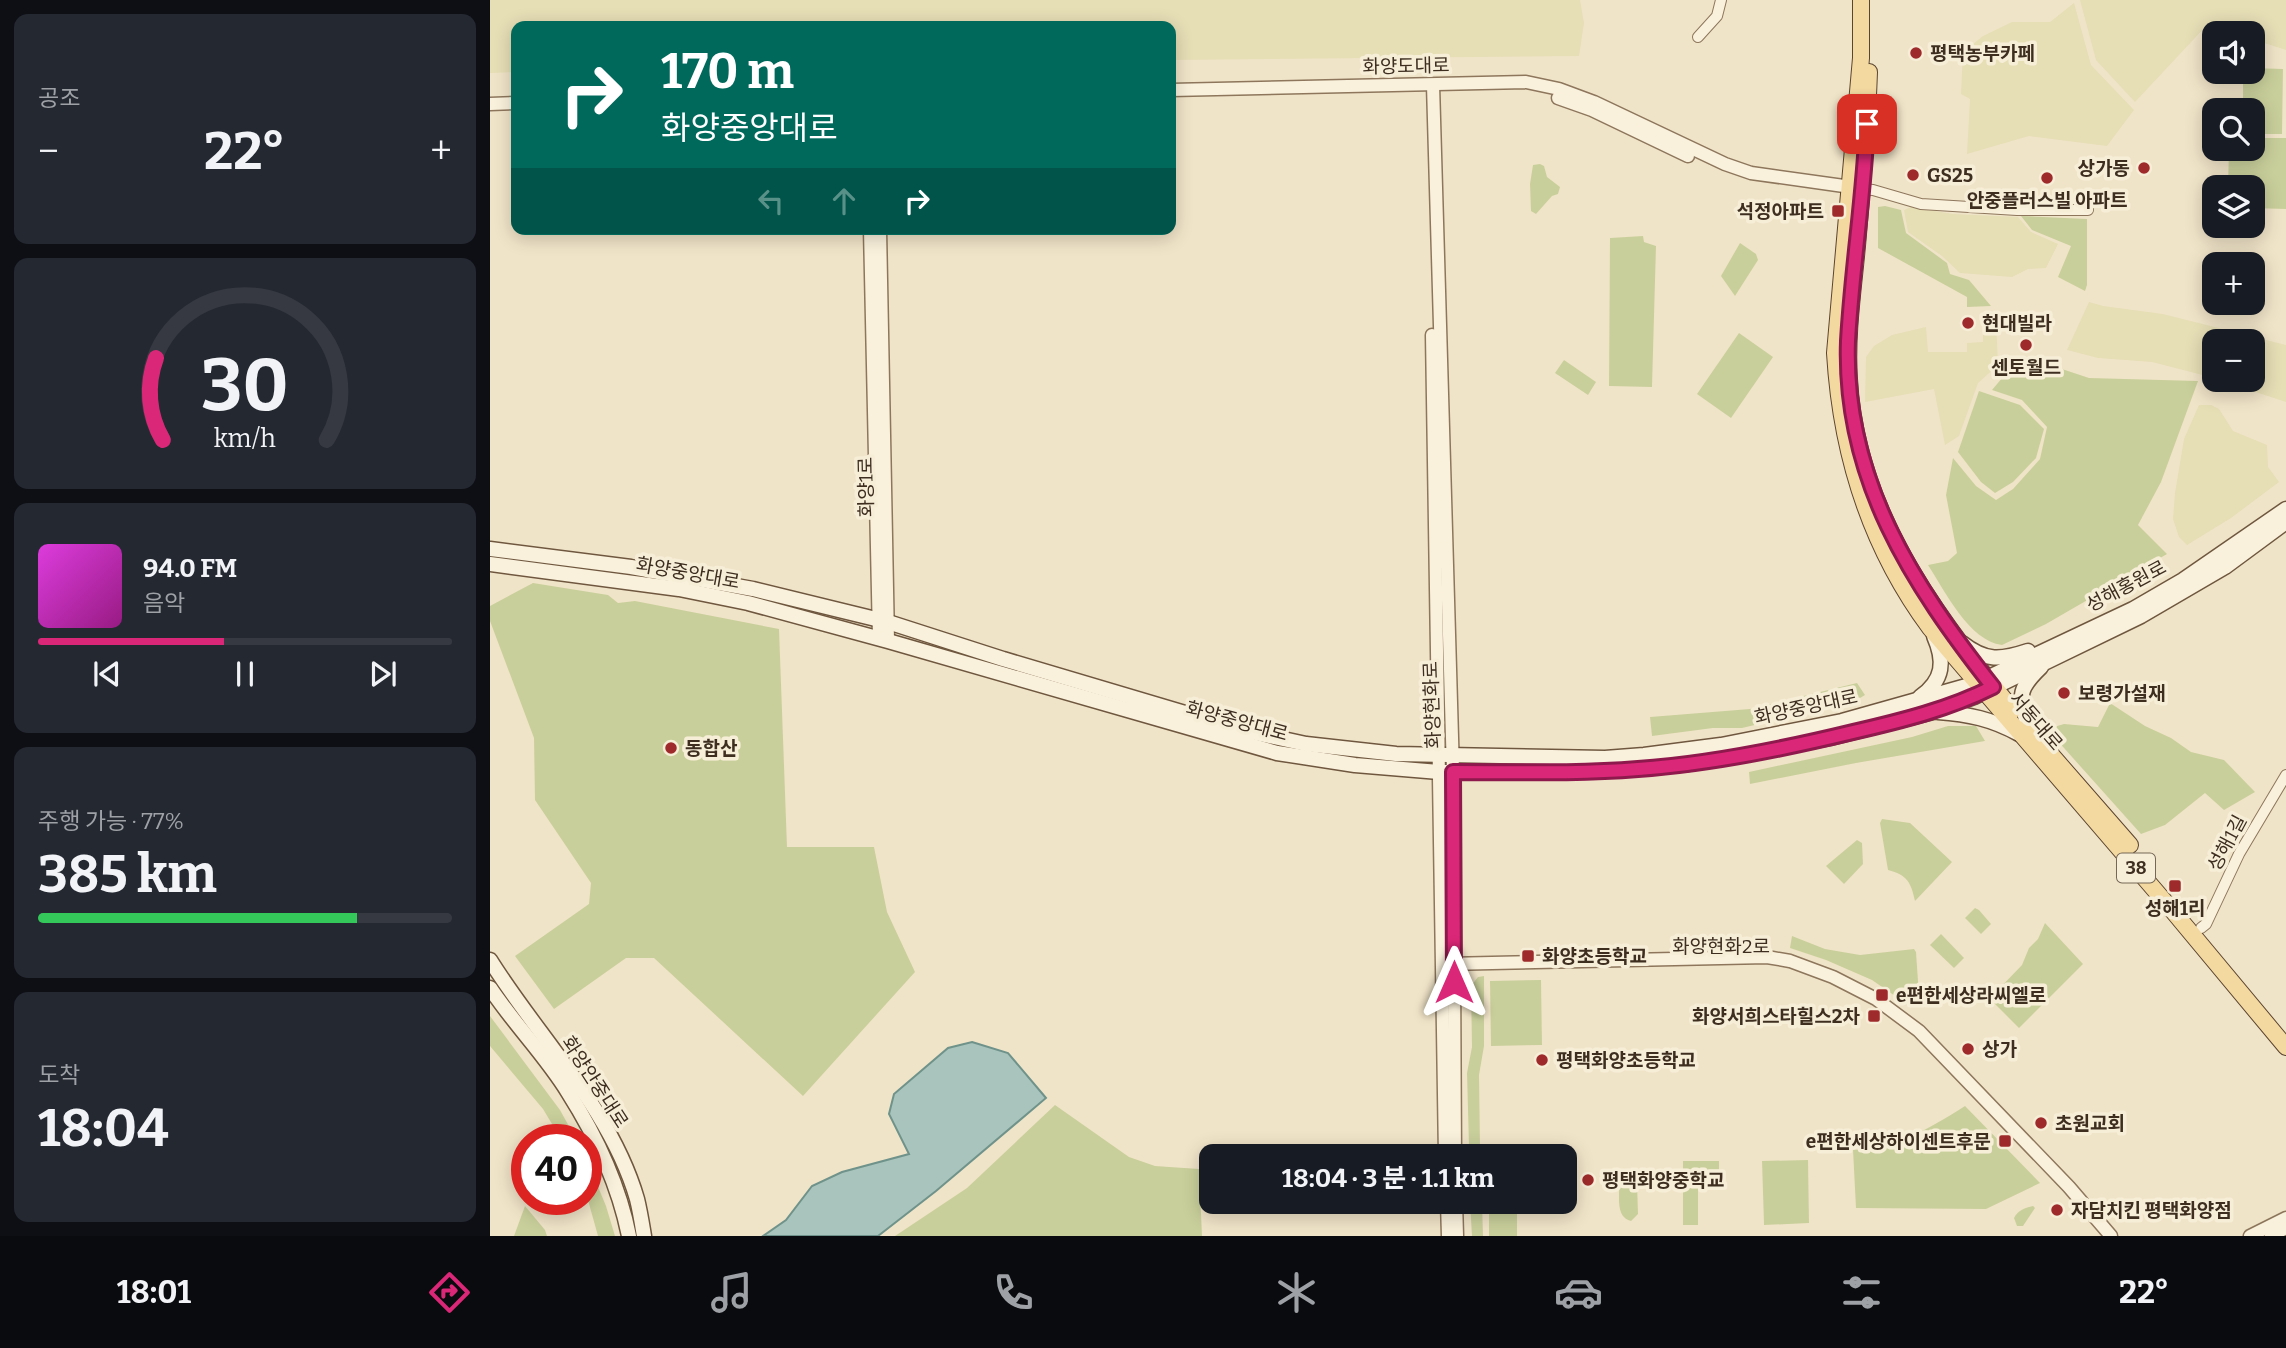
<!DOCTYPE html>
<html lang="ko">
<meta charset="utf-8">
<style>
body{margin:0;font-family:Bitter,"Noto Sans KR",serif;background:#242831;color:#f1f3f6;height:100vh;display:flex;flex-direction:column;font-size:26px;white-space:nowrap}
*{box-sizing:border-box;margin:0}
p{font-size:23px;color:#9ea1a6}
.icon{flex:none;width:38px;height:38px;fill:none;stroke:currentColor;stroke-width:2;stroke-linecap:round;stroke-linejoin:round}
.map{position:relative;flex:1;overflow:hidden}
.panel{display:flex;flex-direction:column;gap:14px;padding:14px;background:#0d0f14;width:490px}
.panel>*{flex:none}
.guide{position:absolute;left:21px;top:21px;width:665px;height:214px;border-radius:14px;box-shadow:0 4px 18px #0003;background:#00695c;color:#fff;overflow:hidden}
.tools{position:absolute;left:1712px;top:21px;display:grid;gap:14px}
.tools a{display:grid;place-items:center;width:63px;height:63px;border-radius:14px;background:#171b24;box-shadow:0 4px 18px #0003;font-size:35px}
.speed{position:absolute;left:21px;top:1124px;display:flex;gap:14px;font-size:35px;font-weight:700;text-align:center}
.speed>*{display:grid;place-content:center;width:91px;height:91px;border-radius:50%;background:#171b24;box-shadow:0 4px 18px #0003;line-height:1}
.speed .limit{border:10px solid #d22;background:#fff;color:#111}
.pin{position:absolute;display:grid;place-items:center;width:60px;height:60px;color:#fff;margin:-30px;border-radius:14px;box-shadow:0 4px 10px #0006}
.me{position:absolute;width:77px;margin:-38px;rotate:0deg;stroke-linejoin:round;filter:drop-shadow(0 0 5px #0008)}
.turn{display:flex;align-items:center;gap:24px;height:147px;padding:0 35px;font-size:32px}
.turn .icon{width:91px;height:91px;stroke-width:2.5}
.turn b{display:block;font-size:49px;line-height:60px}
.lanes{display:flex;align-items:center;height:66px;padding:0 35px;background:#0003;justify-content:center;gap:35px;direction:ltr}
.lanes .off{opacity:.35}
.big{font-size:52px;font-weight:700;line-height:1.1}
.panel .widget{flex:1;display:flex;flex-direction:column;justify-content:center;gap:10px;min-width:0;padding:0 24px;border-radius:14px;background:#242831}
.panel .dial{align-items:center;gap:0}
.dial svg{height:182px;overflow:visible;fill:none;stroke:#363941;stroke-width:7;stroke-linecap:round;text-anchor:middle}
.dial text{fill:#f1f3f6;stroke:none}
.song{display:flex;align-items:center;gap:21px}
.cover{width:84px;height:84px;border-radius:10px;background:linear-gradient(135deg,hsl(300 70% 55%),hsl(310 70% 35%))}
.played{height:7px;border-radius:4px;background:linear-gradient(90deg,#db2777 45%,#363941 45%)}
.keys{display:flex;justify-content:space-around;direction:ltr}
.heat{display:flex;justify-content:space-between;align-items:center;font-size:38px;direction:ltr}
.charge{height:10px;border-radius:5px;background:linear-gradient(90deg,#34c759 77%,#363941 0)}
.trip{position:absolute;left:709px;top:1144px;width:378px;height:70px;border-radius:14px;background:#171b24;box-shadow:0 4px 18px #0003;font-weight:700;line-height:70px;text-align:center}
.menu{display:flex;height:112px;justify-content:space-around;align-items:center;background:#090b0e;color:#9ea1a6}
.menu .icon{width:49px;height:49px}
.menu .selected{color:#db2777}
.menu b{font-size:32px;color:#f1f3f6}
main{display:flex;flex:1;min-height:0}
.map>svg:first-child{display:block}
.farmland{fill:#e6deb5}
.green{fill:#c9cf9b}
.water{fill:#a9c4bc;stroke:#6f938a;stroke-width:2}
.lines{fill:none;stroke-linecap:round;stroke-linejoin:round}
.minor-casing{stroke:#8d765c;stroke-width:12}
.tertiary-casing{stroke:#8d765c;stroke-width:15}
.secondary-casing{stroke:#6f573f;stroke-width:17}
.primary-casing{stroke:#5b4430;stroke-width:18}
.minor{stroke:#faf1dc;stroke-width:10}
.tertiary{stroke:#faf1dc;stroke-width:12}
.secondary{stroke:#faf1dc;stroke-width:14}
.primary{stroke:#f3d9a0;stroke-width:16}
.route-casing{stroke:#8e194d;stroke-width:18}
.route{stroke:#db2777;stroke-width:12}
.poi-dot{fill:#9e2a2b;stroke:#f7eed8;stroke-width:2.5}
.labels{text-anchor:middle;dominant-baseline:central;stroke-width:7;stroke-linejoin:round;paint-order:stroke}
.shield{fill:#f7eed8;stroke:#756857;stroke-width:2}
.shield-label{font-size:18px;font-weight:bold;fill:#3d2e20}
.poi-label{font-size:19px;font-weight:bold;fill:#3d2e20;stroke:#f7eed8;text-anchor:start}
.street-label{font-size:19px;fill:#3d2e20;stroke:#f7eed8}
</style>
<main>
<section class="panel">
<div class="widget"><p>공조</p>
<div class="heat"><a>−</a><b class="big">22°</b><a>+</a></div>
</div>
<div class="widget dial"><svg viewBox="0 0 100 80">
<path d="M14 69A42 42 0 1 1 86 69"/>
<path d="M14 69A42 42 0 0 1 11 33" stroke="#db2777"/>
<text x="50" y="56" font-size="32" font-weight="700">30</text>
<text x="50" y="72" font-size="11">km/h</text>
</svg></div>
<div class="widget">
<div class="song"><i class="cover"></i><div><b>94.0 FM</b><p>음악</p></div></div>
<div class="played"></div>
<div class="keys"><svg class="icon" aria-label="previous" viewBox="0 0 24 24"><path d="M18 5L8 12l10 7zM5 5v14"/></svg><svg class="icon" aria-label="pause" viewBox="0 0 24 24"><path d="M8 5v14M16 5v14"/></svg><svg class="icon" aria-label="next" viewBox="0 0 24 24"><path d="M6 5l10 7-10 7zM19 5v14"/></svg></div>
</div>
<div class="widget"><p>주행 가능 · 77%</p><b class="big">385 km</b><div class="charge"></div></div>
<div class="widget"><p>도착</p><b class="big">18:04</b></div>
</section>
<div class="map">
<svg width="1796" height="1236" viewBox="0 0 1796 1236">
<rect width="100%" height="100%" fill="#f0e4c8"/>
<g class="farmland">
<polygon points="0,0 1090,0 1094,23 1089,56 681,60 681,26 26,26 26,72 0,73"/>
<polygon points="1590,0 1796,0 1796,50 1762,39 1762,33 1743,33 1717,25 1645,102 1606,60"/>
<polygon points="1584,3 1601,65 1644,110 1617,146 1539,136 1477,154 1480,99 1471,94 1473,52 1493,36 1522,22 1560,22"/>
<polygon points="1421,207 1463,214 1528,217 1541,232 1568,244 1556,268 1538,269 1522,277 1470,273 1452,256 1418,232 1414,210"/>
<polygon points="1599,302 1613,306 1673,314 1796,345 1796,402 1729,380 1762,380 1762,341 1724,341 1724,378 1662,362 1608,358 1577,350"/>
<polygon points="1493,314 1506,319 1508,365 1488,383 1469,436 1455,445 1444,389 1375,402 1376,357 1384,346 1402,335 1436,327 1438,352 1477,352 1477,343 1493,342"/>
<polygon points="1709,405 1721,405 1729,409 1743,431 1777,445 1778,467 1789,482 1741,518 1697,545 1689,537 1683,519 1685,493 1694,439"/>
</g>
<g class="green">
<polygon points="1762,68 1793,69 1792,134 1762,134 1762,110 1753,110 1753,72 1762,72"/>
<polygon points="1762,138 1796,138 1796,209 1762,208 1762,187 1738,187 1739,149 1762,149"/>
<polygon points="1050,164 1054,166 1057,177 1070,187 1068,194 1062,196 1046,214 1041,211 1040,184 1043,165"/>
<polygon points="1395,206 1411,210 1416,233 1457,263 1460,274 1479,280 1501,306 1477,307 1477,297 1388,248 1388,207"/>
<polygon points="1531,216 1597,219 1597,285 1595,291 1568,277 1581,246 1542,230"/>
<polygon points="1153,236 1154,242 1166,246 1162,387 1119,386 1120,238"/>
<polygon points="1250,243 1266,254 1268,260 1245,296 1231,276"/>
<polygon points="1249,333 1283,357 1241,418 1207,394"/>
<polygon points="1074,360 1106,382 1098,395 1065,373"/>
<path d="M 1535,365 L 1566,367 L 1599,378 L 1708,381 L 1671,482 L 1648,525 L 1677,554 L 1556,624 L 1512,645 C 1479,641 1455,591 1438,565 L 1458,561 L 1467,553 L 1456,495 L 1463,458 L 1486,486 L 1506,500 L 1523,489 L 1550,459 L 1557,427 L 1532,400 L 1502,390 L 1518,371 Z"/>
<polygon points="1489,391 1530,405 1554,429 1546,458 1523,482 1505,493 1491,482 1468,452"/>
<polygon points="43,583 118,595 128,603 145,601 289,629 297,847 384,847 397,912 425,972 313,1096 164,958 136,958 64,1009 25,956 99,904 101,883 45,800 44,738 0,621 0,606"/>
<polygon points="1367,683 1375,695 1365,701 1252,728 1223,728 1162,736 1160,717 1260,709"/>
<polygon points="1620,703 1655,726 1681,738 1701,752 1734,760 1765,792 1734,810 1715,793 1675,825 1651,834 1557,729 1574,724 1608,727"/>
<polygon points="1458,726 1486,726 1495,741 1366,763 1260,784 1259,772 1422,737"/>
<path d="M 1392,819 L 1420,823 L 1462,862 L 1425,901 C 1421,882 1417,875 1398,870 L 1390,823 Z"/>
<polygon points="1367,840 1372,843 1373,864 1354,884 1336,866"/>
<polygon points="1485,908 1489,910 1501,924 1491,934 1475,918"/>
<polygon points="1555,923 1593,964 1529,1028 1502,1001 1504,994 1532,965 1539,948 1548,939"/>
<polygon points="1451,934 1474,958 1464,968 1440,945"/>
<polygon points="1302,936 1335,949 1370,955 1424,949 1426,952 1429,996 1421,1007 1382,980 1336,960 1300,948"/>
<polygon points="994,976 994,1046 989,1075 990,1146 979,1146 977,1073 982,1047 981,986 988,977"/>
<polygon points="1051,980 1052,1045 1001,1046 1000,981"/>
<polygon points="0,1016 70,1110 86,1139 71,1139 53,1109 0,1046"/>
<polygon points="565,1105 639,1157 665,1166 709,1169 712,1236 405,1236 477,1188"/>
<path d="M 1475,1106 L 1550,1183 L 1496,1209 L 1366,1208 L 1363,1150 C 1408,1147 1437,1130 1475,1106 Z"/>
<polygon points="96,1158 116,1206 125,1236 108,1236 96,1193"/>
<polygon points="1318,1160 1319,1223 1274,1225 1272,1161"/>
<polygon points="1193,1161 1229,1161 1229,1179 1208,1180 1208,1225 1193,1225"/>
<path d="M 1136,1177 L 1141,1177 L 1147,1183 L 1148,1214 L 1141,1221 C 1125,1217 1130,1196 1129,1182 Z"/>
<polygon points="980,1202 992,1202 993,1236 982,1236"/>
<rect x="999" y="1202" width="28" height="34"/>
<polygon points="35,1206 55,1230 57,1236 24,1236"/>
<path d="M 1543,1206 L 1545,1208 L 1533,1226 L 1527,1226 L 1524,1218 C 1528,1210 1535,1208 1543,1206 Z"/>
</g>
<polygon class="water" points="482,1042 518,1053 556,1098 446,1191 388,1236 273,1236 296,1220 322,1186 352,1172 419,1154 399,1114 404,1094 458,1048"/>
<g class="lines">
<defs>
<g id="minor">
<polyline points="1208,37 1227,16 1231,0"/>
<polyline points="1372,189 1383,190 1431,204 1527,210 1598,210"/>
<polyline points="1711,928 1716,924 1749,854 1796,775"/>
</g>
<g id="tertiary">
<polyline points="943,85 963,772 965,1157"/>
<polyline points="681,90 1036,82 1069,89 1104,102 1235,164 1261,173 1368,188"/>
<polyline points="1068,98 1102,110 1198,156"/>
<polyline points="0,104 26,103"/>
<polyline points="380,229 389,638"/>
<polyline points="390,229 398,641"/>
<polyline points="942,335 955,1157"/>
<polyline points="956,964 1277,957 1300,961 1343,977 1386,999 1429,1031 1579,1187 1621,1236"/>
<polyline points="957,1202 958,1236"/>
<polyline points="966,1202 967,1236"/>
<polyline points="1760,1236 1796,1218"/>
<polyline points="1781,1236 1796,1228"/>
</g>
<g id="secondary">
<polyline points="0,549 141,567 263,589 398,622 513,659 752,730 816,744 906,754 1115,758 1154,755 1231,745 1352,721 1487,683"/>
<polyline points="0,564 189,589 258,603 398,641 787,753 865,765 949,772 1100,771 1198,764 1340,738 1443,712 1484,697 1651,616 1735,567 1796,522"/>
<path d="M 1472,643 C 1496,662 1511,660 1538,651"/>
<polyline points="1497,678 1643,609 1693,580 1796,509"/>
<path d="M 1430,697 C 1454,680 1455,661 1444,636"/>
<path d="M 1448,712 C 1478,714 1502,719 1529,734"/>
<path d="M 1538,728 C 1530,695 1526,691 1551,667"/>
<path d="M 0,960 C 48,1037 121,1109 147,1199 C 150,1211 152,1224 154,1236"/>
<path d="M 0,988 C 24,1024 56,1056 78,1092 C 106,1136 129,1186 139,1236"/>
</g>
<g id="primary">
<path d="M 1371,0 L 1371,58 L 1345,353 C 1351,454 1380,547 1440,628 L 1682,910 L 1796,1047"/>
<path d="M 1379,72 C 1377,130 1372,188 1367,246 C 1363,290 1356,335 1359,379 C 1366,508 1443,614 1523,710"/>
<polyline points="1537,727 1640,845"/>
</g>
</defs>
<use href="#minor" class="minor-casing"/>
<use href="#tertiary" class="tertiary-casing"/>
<use href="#secondary" class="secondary-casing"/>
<use href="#primary" class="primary-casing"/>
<use href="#minor" class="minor"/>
<use href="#tertiary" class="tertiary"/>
<use href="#secondary" class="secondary"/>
<use href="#primary" class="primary"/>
</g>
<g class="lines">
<defs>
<path id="route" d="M 964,982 L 963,772 C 1025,772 1087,774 1148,769 C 1220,764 1293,749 1363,732 C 1411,721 1459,709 1503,687 C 1422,584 1353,478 1358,341 C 1362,269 1374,196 1377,124"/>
</defs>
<use href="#route" class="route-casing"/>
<use href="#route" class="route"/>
</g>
<g class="poi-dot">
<circle cx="1426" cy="53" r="7"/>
<circle cx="1654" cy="168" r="7"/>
<circle cx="1423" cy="175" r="7"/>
<circle cx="1557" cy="178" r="7"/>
<rect x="1341" y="204" width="14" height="14" rx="3.5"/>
<circle cx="1478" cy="323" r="7"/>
<circle cx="1536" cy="345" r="7"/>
<circle cx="1574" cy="693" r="7"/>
<circle cx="181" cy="748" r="7"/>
<rect x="1678" y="879" width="14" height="14" rx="3.5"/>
<rect x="1031" y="949" width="14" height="14" rx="3.5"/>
<rect x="1385" y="988" width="14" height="14" rx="3.5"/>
<rect x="1377" y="1009" width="14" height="14" rx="3.5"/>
<circle cx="1478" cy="1049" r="7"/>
<circle cx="1052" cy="1060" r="7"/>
<circle cx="1551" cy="1123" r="7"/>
<rect x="1508" y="1134" width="14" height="14" rx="3.5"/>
<circle cx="1098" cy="1180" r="7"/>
<circle cx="1567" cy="1210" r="7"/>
</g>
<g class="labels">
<rect class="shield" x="1627" y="853.5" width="38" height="29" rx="5"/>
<g class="shield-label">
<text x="1646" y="868">38</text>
</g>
<g class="poi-label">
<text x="1440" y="53">평택농부카페</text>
<text x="1640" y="168" text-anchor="end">상가동</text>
<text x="1437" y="175">GS25</text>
<text x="1557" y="200" text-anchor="middle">안중플러스빌 아파트</text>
<text x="1334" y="211" text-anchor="end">석정아파트</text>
<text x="1492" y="323">현대빌라</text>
<text x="1536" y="367" text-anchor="middle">센토월드</text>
<text x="1588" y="693">보령가설재</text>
<text x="195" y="748">동합산</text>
<text x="1685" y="908" text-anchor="middle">성해1리</text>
<text x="1052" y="956">화양초등학교</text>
<text x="1406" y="995">e편한세상라씨엘로</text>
<text x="1370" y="1016" text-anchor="end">화양서희스타힐스2차</text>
<text x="1492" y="1049">상가</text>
<text x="1066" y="1060">평택화양초등학교</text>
<text x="1565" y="1123">초원교회</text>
<text x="1501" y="1141" text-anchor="end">e편한세상하이센트후문</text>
<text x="1112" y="1180">평택화양중학교</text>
<text x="1581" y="1210">자담치킨 평택화양점</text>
</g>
<g class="street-label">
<text transform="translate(916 66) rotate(-1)">화양도대로</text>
<text transform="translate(376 487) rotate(-91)">화양1로</text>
<text transform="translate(198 573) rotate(10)">화양중앙대로</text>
<text transform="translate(1636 586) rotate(-28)">성해홍원로</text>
<text transform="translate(942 705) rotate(-92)">화양현화로</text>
<text transform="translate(1316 707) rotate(-12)">화양중앙대로</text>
<text transform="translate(747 721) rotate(15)">화양중앙대로</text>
<text transform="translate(1546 721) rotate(49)">서동대로</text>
<text transform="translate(1737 843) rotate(-62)">성해1길</text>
<text x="1231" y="946">화양현화2로</text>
<text transform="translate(105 1082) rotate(57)">화양안중대로</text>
</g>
</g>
</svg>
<div class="tools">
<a><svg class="icon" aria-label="sound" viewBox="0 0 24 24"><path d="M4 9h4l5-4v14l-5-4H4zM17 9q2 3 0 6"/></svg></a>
<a><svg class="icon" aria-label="search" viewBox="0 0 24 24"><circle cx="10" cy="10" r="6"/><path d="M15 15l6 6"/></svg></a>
<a><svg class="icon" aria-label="layers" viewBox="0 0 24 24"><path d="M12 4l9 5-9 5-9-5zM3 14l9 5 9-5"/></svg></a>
<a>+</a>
<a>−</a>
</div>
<div class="speed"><div class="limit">40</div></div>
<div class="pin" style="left:1377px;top:124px;background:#d93025"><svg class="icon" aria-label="arrive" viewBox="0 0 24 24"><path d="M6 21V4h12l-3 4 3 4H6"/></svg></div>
<svg class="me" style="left:964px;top:982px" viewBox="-20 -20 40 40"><path d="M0-17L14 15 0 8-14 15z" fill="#db2777" stroke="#fff" stroke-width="4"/></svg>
<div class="trip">18:04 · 3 분 · 1.1 km</div>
<div class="guide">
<div class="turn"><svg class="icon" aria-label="right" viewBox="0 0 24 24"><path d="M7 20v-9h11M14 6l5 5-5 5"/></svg><div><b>170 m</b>화양중앙대로</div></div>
<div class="lanes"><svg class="icon off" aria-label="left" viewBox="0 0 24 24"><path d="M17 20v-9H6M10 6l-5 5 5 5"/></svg><svg class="icon off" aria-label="ahead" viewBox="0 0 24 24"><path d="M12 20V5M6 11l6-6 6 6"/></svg><svg class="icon" aria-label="right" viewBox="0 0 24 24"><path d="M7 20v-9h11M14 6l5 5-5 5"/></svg></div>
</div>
</div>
</main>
<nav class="menu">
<b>18:01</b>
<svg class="icon selected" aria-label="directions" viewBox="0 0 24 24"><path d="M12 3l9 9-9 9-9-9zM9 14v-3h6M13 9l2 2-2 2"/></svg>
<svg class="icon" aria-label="music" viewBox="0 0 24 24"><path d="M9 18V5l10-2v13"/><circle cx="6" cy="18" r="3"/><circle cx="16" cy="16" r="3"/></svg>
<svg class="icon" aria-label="phone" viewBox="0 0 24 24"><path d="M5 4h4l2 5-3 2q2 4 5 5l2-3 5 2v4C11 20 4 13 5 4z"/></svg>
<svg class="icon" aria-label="climate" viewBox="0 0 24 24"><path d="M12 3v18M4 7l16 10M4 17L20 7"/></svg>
<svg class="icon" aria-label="car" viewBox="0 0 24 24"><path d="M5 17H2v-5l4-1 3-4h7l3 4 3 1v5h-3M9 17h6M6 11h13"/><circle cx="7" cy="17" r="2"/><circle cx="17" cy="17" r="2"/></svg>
<svg class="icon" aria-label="filters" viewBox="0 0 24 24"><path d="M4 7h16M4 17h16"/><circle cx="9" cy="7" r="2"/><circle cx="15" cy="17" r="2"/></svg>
<b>22°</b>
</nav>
